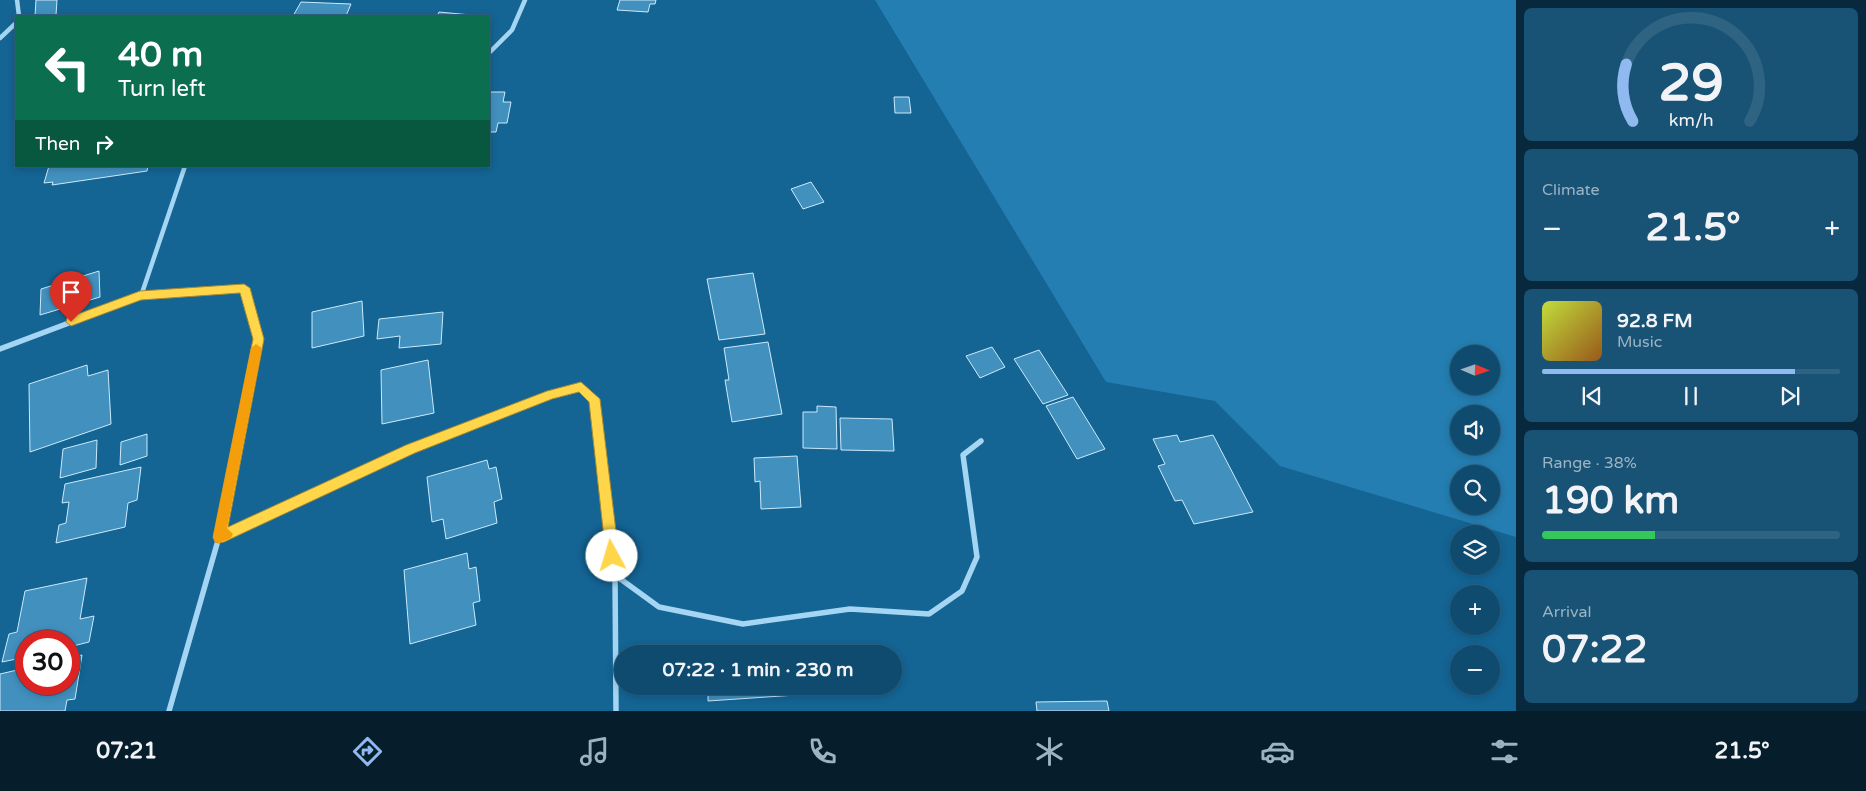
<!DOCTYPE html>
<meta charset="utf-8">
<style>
body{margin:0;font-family:"Varela Round",sans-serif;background:#185274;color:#f1f3f6;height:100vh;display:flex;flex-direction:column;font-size:19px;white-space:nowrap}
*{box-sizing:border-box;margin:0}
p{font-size:16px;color:#9bb3c3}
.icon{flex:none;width:28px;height:28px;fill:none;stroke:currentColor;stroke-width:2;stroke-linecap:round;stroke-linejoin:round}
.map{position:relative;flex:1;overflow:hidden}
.sheet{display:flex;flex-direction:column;gap:8px;padding:8px;background:#08293d;width:350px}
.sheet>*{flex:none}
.guide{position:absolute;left:15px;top:15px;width:475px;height:152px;border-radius:0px;box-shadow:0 2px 8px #0003,0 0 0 1px #2f6382;background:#0b6e4f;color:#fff;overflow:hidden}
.needle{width:32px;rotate:92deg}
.fabs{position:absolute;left:1450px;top:345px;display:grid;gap:10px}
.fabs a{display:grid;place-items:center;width:50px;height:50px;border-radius:50%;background:#0f4b6f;box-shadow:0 2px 8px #0003,0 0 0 1px #2f6382;font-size:25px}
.speed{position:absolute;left:15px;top:630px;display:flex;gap:10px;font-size:25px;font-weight:700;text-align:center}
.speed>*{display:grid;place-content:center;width:65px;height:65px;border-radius:50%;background:#0f4b6f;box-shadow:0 2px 8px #0003,0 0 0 1px #2f6382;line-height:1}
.speed .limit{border:8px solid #d22;background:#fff;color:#111}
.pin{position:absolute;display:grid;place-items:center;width:42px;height:42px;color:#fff;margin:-51px -21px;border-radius:50% 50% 50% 0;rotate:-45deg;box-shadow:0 0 5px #0007}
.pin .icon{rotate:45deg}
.me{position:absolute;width:55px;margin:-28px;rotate:354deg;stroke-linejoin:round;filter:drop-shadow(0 0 4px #0008)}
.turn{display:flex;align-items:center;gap:18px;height:105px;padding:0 20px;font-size:22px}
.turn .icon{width:65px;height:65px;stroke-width:2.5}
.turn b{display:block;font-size:35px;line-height:42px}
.then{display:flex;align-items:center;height:48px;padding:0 20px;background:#0003;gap:10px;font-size:19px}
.big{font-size:38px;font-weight:700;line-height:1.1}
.sheet .widget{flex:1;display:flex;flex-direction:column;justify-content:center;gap:8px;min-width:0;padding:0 18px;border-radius:8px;background:#185274}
.sheet .dial{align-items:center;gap:0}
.dial svg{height:130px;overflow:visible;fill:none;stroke:#2f6382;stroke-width:7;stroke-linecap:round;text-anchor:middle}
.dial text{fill:#f1f3f6;stroke:none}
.song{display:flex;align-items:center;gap:15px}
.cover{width:60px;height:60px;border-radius:8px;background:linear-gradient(135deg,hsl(70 70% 55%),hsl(30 70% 35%))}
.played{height:5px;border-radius:2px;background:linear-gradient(90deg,#90b9f0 85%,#2f6382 85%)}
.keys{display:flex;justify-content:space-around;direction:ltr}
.heat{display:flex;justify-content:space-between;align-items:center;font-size:28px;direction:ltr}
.charge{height:8px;border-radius:4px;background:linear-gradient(90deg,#34c759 38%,#2f6382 0)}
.trip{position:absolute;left:614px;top:645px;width:288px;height:50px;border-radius:25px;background:#0f4b6f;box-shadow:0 2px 8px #0003,0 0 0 1px #2f6382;font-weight:700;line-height:50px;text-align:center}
.dock{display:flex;height:80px;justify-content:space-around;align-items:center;background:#061e2c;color:#9bb3c3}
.dock .icon{width:35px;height:35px}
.dock .selected{color:#90b9f0}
.dock b{font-size:22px;color:#f1f3f6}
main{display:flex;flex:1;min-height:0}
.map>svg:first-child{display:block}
.green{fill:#247eb1;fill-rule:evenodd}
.building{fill:#4290be;stroke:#cbeafc}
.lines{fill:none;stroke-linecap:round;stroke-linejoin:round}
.minor-far1{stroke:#a4d5f2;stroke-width:4.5}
.minor{stroke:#a4d5f2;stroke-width:5.5}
.route{fill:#ffd54a;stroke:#a68a30}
.slow{fill:#f59e0b}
</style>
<main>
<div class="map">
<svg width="1516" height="711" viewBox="0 0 1516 711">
<rect width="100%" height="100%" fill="#146494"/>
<path class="green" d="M 875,0 L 1516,0 L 1516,537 L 1280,466 L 1215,401 L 1106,382 ZM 1459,354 L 1491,354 L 1491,386 L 1459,386 ZM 1459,414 L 1491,414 L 1491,446 L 1459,446 ZM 1459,474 L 1491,474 L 1491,506 L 1459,506 Z"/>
<g class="building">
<polygon points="36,0 57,0 56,15 35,16"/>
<polygon points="620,0 656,0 655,4 650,4 648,12 617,10"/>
<polygon points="301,2 351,4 346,16 293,16"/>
<polygon points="439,12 471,15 437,16"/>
<polygon points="489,92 505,92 503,102 511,102 507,123 498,123 496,132 489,132"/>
<polygon points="894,97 909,97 911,113 895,113"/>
<polygon points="49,166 148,166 147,171 52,185 53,182 44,183"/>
<polygon points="811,182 824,202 803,209 791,189"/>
<polygon points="99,271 100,297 40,315 41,289"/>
<polygon points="753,273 765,334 719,340 707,279"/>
<polygon points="362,301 364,336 312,348 312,312"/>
<polygon points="443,312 441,344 399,348 400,336 377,339 379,319"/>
<polygon points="768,342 782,414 732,422 725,380 729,380 724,348"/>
<polygon points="992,347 1005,367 980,378 966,356"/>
<polygon points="1039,350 1068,395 1043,404 1014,359"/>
<polygon points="428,360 434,413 382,424 381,370"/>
<polygon points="87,365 88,376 108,370 111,424 30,452 29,384"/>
<polygon points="1073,397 1105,449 1077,459 1046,406"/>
<polygon points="817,406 836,407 837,449 803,448 803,412 817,412"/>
<polygon points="840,418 892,419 894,451 841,450"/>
<polygon points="147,434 147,456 120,465 121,442"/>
<polygon points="1177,435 1180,442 1213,435 1253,512 1194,524 1182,500 1175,501 1158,466 1165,464 1153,439"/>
<polygon points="97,440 96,468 60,478 63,449"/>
<polygon points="797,456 801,507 761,509 760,481 755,482 754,458"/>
<polygon points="487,460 489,469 496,467 502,499 494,502 497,523 446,539 443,519 432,522 427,477"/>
<polygon points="141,467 137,500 128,503 125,527 56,543 59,525 66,523 69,502 62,503 65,484"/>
<polygon points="467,553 469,569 476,567 480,601 473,603 476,625 410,644 404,570"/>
<polygon points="87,578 80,619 94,616 89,642 69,647 69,641 26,641 26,657 2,662 9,634 17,632 25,591"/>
<polygon points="807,645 808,654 707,654 707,651"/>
<polygon points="82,655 75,699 67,700 65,711 0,711 0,674 26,668 26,684 69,684 69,658"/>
<polygon points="708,686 811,686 811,694 708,701"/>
<polygon points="1107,701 1109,711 1037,711 1036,702"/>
</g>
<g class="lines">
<g class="minor-far1">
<polyline points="17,0 19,16"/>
<polyline points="0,38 16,23"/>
<polyline points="489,53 512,30 525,0"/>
<polyline points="141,296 185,166"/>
<polyline points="102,310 141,296 244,288 250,310"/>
</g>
<g class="minor">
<polyline points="0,349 106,309"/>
<polyline points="219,537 410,449 551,395 581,387 595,399 615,575 616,711"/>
<polyline points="615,575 659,607 743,624 850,609 929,614 962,591 977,557 963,455 981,441"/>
<polyline points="169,711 219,537 258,339 250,309"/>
</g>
</g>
<polygon class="route" points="244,284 250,288 264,339 228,527 406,445 547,391 581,382 600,399 619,556 617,560 612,562 608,560 606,556 589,402 579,392 552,399 415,453 224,542 219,543 215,542 213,537 253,339 240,293 141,300 71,326 66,322 67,318 140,291"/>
<polygon class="slow" points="256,344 262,348 227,528 233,534 231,538 219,543 215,542 213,537 251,348"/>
</svg>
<div class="fabs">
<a><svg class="needle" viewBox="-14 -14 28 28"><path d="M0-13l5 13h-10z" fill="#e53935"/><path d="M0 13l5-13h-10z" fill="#9bb3c3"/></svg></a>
<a><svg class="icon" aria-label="sound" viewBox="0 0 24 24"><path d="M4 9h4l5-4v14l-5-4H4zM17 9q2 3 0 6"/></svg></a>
<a><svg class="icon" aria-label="search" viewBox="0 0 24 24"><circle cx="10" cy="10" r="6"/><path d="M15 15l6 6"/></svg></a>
<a><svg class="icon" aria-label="layers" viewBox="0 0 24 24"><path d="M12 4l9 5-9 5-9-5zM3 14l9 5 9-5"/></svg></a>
<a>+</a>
<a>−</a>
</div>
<div class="speed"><div class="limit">30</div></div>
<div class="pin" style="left:71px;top:322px;background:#d93025"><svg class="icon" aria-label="arrive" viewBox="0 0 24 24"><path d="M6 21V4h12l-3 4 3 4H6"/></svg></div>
<svg class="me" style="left:612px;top:556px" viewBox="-20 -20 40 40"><circle r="19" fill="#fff"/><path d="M0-13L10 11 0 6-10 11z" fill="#ffd54a"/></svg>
<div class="trip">07:22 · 1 min · 230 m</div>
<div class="guide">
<div class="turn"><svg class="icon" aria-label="left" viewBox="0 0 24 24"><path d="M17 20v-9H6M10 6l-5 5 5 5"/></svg><div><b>40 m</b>Turn left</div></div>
<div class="then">Then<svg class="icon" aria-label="right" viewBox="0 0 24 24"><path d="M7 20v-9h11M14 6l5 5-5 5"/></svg></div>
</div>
</div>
<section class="sheet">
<div class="widget dial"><svg viewBox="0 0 100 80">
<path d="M14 69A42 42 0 1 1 86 69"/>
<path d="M14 69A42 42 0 0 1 10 34" stroke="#90b9f0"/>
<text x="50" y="56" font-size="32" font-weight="700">29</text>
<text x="50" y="72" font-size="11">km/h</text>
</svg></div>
<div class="widget"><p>Climate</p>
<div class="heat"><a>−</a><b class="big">21.5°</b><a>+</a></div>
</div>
<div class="widget">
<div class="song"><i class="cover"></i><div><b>92.8 FM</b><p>Music</p></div></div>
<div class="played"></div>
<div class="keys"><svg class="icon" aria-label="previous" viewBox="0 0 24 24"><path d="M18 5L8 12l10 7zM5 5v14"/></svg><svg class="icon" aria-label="pause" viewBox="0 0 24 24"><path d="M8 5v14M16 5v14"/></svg><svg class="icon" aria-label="next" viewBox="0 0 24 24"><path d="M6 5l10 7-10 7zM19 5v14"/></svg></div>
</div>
<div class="widget"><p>Range · 38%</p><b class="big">190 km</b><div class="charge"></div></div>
<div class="widget"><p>Arrival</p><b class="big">07:22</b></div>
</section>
</main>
<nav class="dock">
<b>07:21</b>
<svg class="icon selected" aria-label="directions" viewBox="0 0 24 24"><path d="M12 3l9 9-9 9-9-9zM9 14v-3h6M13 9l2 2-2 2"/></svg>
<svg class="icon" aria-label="music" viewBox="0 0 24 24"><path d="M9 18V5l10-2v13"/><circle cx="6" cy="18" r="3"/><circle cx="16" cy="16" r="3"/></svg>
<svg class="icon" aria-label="phone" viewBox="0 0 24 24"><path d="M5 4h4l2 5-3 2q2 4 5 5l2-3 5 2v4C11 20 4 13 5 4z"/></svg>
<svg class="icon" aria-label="climate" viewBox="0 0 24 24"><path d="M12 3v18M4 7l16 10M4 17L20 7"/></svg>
<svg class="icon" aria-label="car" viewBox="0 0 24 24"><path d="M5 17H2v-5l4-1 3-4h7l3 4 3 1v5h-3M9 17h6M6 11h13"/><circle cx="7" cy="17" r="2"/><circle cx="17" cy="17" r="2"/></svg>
<svg class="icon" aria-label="filters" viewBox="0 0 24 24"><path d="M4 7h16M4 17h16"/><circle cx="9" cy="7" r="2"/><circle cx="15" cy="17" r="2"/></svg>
<b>21.5°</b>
</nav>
